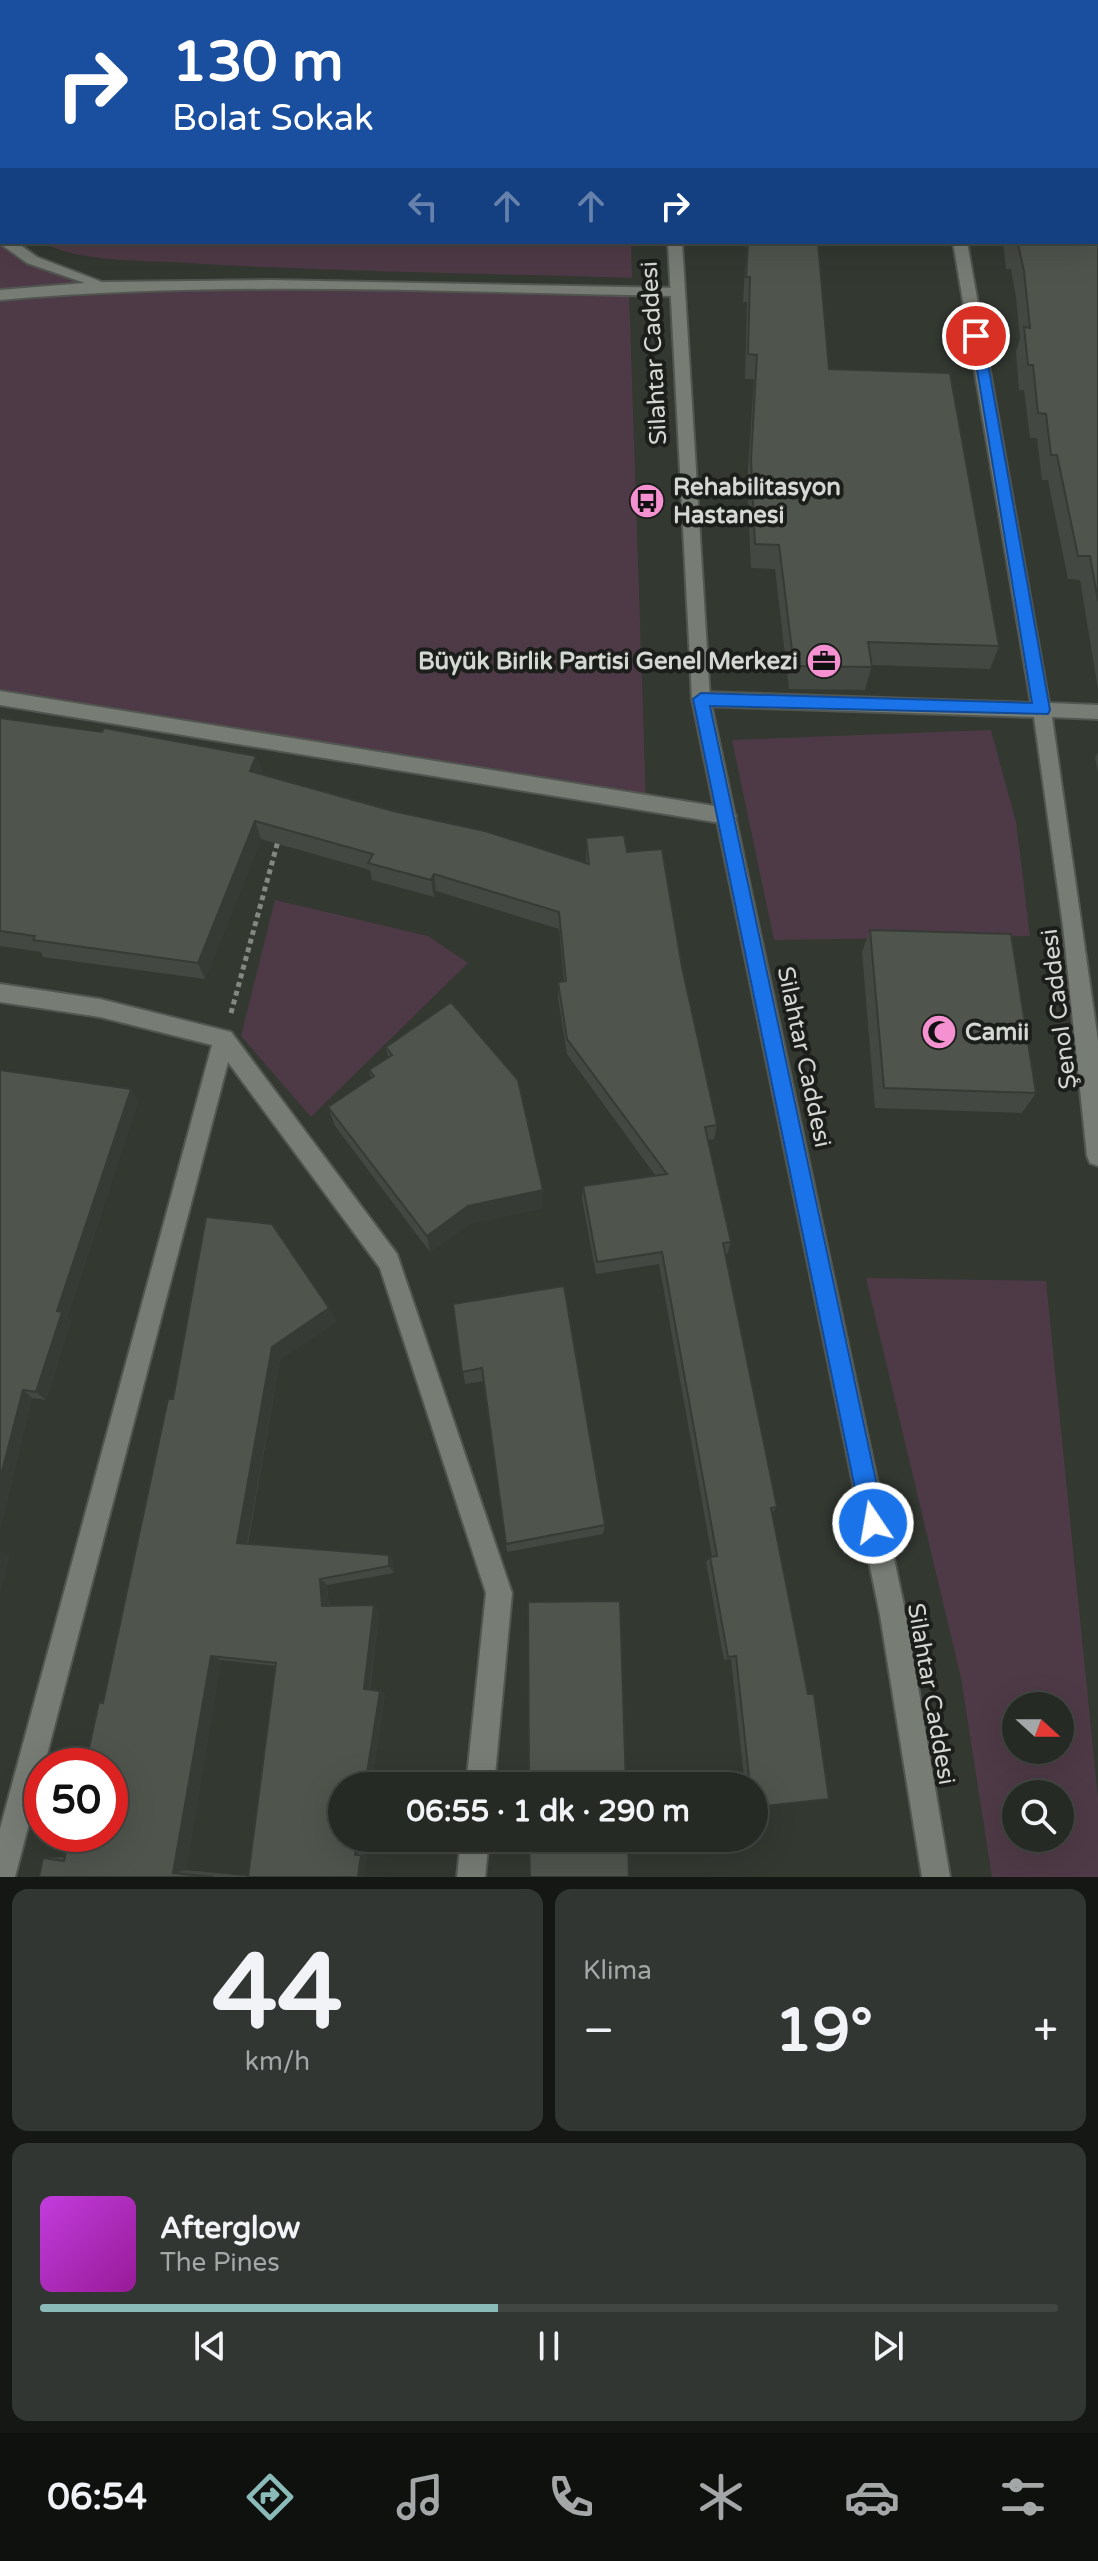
<!DOCTYPE html>
<html lang="tr">
<meta charset="utf-8">
<style>
body{margin:0;font-family:"Varela Round",sans-serif;background:#323632;color:#f1f3f6;height:100vh;display:flex;flex-direction:column;font-size:30px;white-space:nowrap}
*{box-sizing:border-box;margin:0}
p{font-size:26px;color:#a4a7a7}
.icon{flex:none;width:44px;height:44px;fill:none;stroke:currentColor;stroke-width:2;stroke-linecap:round;stroke-linejoin:round}
.map{position:relative;height:1877px;overflow:hidden}
.panel{display:flex;flex-direction:column;gap:12px;padding:12px;background:#151714;flex:1}
.panel>*{flex:none}
.top-card{position:absolute;left:0px;top:0px;width:1098px;height:244px;box-shadow:0 8px 32px #0002,0 0 0 2px #424642;background:#1a4fa0;color:#fff;overflow:hidden}
.needle{width:52px;rotate:111deg}
.buttons{position:absolute;left:1002px;top:1692px;display:grid;gap:16px}
.buttons a{display:grid;place-items:center;width:72px;height:72px;border-radius:50%;background:#262a25;box-shadow:0 8px 32px #0002,0 0 0 2px #424642;font-size:40px}
.speed{position:absolute;left:24px;top:1748px;display:flex;gap:16px;font-size:40px;font-weight:700;text-align:center}
.speed>*{display:grid;place-content:center;width:104px;height:104px;border-radius:50%;background:#262a25;box-shadow:0 8px 32px #0002,0 0 0 2px #424642;line-height:1}
.speed .limit{border:12px solid #d22;background:#fff;color:#111}
.pin{position:absolute;display:grid;place-items:center;width:68px;height:68px;color:#fff;margin:-34px;border:4px solid #fff;border-radius:50%;box-shadow:0 2px 8px #0007}
.me{position:absolute;width:88px;margin:-44px;rotate:348deg;stroke-linejoin:round;filter:drop-shadow(0 0 6px #0008)}
.turn{display:flex;align-items:center;gap:28px;height:168px;padding:0 40px;font-size:36px}
.turn .icon{width:104px;height:104px;stroke-width:2.5}
.turn b{display:block;font-size:56px;line-height:68px}
.lanes{display:flex;align-items:center;height:76px;padding:0 40px;background:#0003;justify-content:center;gap:40px;direction:ltr}
.lanes .off{opacity:.35}
.big{font-size:60px;font-weight:800;line-height:1.1}
.panel .widget{flex:1;display:flex;flex-direction:column;justify-content:center;gap:12px;min-width:0;padding:0 28px;border-radius:16px;background:#323632}
.panel .dial{align-items:center;gap:0}
.dial b{font-size:104px;line-height:1}
.song{display:flex;align-items:center;gap:24px}
.cover{width:96px;height:96px;border-radius:12px;background:linear-gradient(135deg,hsl(290 70% 55%),hsl(300 70% 35%))}
.played{height:8px;border-radius:4px;background:linear-gradient(90deg,#8bbbb9 45%,#424642 45%)}
.keys{display:flex;justify-content:space-around;direction:ltr}
.heat{display:flex;justify-content:space-between;align-items:center;font-size:44px;direction:ltr}
.panel .tiles{flex:1;display:grid;gap:12px;grid-template-columns:1fr 1fr}
.widget:last-child{grid-column:span 2}
.trip{position:absolute;left:328px;top:1772px;width:440px;height:80px;border-radius:40px;background:#262a25;box-shadow:0 8px 32px #0002,0 0 0 2px #424642;font-weight:800;line-height:80px;text-align:center}
.dock{display:flex;height:128px;justify-content:space-around;align-items:center;background:#0f110f;color:#a4a7a7}
.dock .icon{width:56px;height:56px}
.dock .active{color:#8bbbb9}
.dock b{font-size:36px;color:#f1f3f6}
.map>svg:first-child{display:block}
.green{fill:#4e3a46;fill-rule:evenodd}
.lines{fill:none;stroke-linecap:round;stroke-linejoin:round}
.lane-casing{stroke:#525651;stroke-width:4}
.street-casing{stroke:#525651;stroke-width:4}
.secondary-casing{stroke:#525651;stroke-width:4}
.path{stroke:#848882;stroke-width:5;stroke-dasharray:5 4;stroke-linecap:butt}
.lane{fill:#777d75;fill-rule:evenodd}
.street{fill:#777d75;fill-rule:evenodd}
.secondary{fill:#777d75;fill-rule:evenodd}
.wall{fill:#444842;fill-rule:evenodd}
.shaded-wall{fill:#373b36}
.building{fill:#4f544d;stroke:#373b36;stroke-width:2}
.route{fill:#1a73e8;stroke:#114b97;stroke-width:2}
.labels{text-anchor:middle;dominant-baseline:central;stroke-width:8;stroke-linejoin:round;paint-order:stroke}
.street-label{font-size:24px;fill:#d4d8d3;stroke:#1c1e1b}
.poi-label{font-size:24px;font-weight:bold;fill:#d4d8d3;stroke:#1c1e1b;text-anchor:start}
</style>
<div class="map">
<svg width="1098" height="1877" viewBox="0 0 1098 1877">
<rect width="100%" height="100%" fill="#333831"/>
<g class="green">
<polygon points="0,0 215,0 2,2 0,205"/>
<polygon points="245,0 626,0 626,2 241,2"/>
<polygon points="0,222 2,242 107,286 629,292 646,803 0,698"/>
<path d="M 43,242 L 631,242 L 632,278 C 484,273 335,272 187,263 C 148,260 76,263 43,242 Z"/>
<polygon points="991,730 1016,822 1030,936 774,940 732,740"/>
<polygon points="275,900 428,936 468,963 311,1117 241,1036"/>
<path d="M 866,1278 L 1046,1281 L 1098,1798 L 1098,1877 L 992,1877 L 961,1678 ZM 1016,1706 L 1060,1706 L 1060,1750 L 1016,1750 ZM 1016,1794 L 1060,1794 L 1060,1838 L 1016,1838 Z"/>
</g>
<g class="lines">
<defs>
<g id="lane">
<polygon points="206,0 221,0 205,2"/>
<polygon points="0,189 2,189 0,209"/>
<rect x="0" y="218" width="2" height="14"/>
<path d="M 2,239 L 2,242 L 16,242 L 37,257 L 102,282 L 271,280 L 676,288 L 683,292 L 676,296 C 451,292 225,280 0,300 L 0,290 L 85,283 L 27,263 L 2,245 L 0,242 Z"/>
</g>
<g id="street">
<rect x="908" y="0" width="12" height="2"/>
<polygon points="953,242 967,242 1049,703 1098,705 1098,719 1052,717 1098,1041 1098,1166 1090,1163 1087,1156 1063,926 1034,717 701,706 692,699 701,692 1031,703"/>
<polygon points="0,691 727,808 736,816 727,824 0,705"/>
<polygon points="0,984 100,999 231,1032 397,1254 512,1593 494,1786 466,1786 486,1593 380,1268 228,1062 15,1877 0,1877 0,1829 212,1045 100,1017 0,1002"/>
<polygon points="461,1838 489,1838 485,1877 457,1877"/>
</g>
<g id="secondary">
<rect x="659" y="0" width="12" height="2"/>
<polygon points="668,242 682,242 710,699 906,1615 950,1877 922,1877 880,1615 692,699"/>
</g>
</defs>
<use href="#lane" class="lane-casing"/>
<use href="#street" class="street-casing"/>
<use href="#secondary" class="secondary-casing"/>
<polyline class="path" points="231,1013 278,841"/>
<use href="#lane" class="lane"/>
<use href="#street" class="street"/>
<use href="#secondary" class="secondary"/>
</g>
<g class="wall">
<polygon points="943,0 1098,0 1098,689 1080,580 1068,579 1048,480 1042,480 1037,438 1030,438 1024,390 1019,390 1016,352 1020,338 1016,297 1011,269 1006,269 1003,242 1096,242 1096,2 944,2"/>
<polygon points="757,242 879,242 875,246 818,242 829,369 999,646 990,669 872,665 865,690 789,689 775,569 751,568 747,483 754,379 745,379 747,302 743,302 745,268 748,243 757,244"/>
<polygon points="0,718 256,756 262,774 586,863 586,838 627,852 682,967 717,1125 714,1139 708,1140 731,1242 727,1254 725,1254 777,1507 772,1513 754,1786 745,1786 731,1659 724,1660 706,1562 712,1556 659,1264 596,1274 582,1199 583,1186 655,1175 567,1054 558,998 558,982 564,981 559,929 436,891 434,897 372,880 370,870 261,839 205,979 43,957 41,952 0,946"/>
<polygon points="1098,752 1098,773 1095,758"/>
<polygon points="870,930 1036,1093 1022,1113 875,1108 862,952"/>
<polygon points="386,1047 543,1190 543,1208 471,1223 430,1252 335,1126 328,1107 371,1078 369,1070 388,1057"/>
<polygon points="0,1070 138,1101 67,1317 71,1321 46,1400 32,1398 0,1528"/>
<polygon points="453,1304 605,1525 603,1534 507,1552 484,1381 465,1384"/>
<path d="M 329,1308 L 336,1322 L 280,1359 L 248,1544 L 389,1555 L 394,1562 L 394,1573 L 327,1585 L 329,1606 L 379,1611 L 370,1690 L 380,1691 L 385,1694 L 371,1786 L 342,1786 L 361,1852 L 367,1853 L 364,1877 L 39,1877 L 43,1858 L 65,1857 L 103,1703 L 173,1399 ZM 221,1660 L 276,1666 L 248,1876 L 186,1870 Z"/>
</g>
<g class="shaded-wall">
<polygon points="256,756 262,775 250,771"/>
<polygon points="255,821 261,839 205,979 198,963"/>
<polygon points="434,874 436,891 434,897 431,880"/>
<polygon points="131,1089 138,1101 67,1317 71,1321 46,1400 36,1392 57,1311"/>
<polygon points="543,1190 543,1208 471,1223 430,1252 427,1236 468,1206"/>
<polygon points="329,1308 336,1322 280,1359 246,1550 237,1543 272,1347"/>
<polygon points="23,1390 32,1398 0,1528 0,1479"/>
<polygon points="0,1551 10,1555 0,1594"/>
<polygon points="389,1555 394,1562 394,1573 389,1566"/>
<polygon points="320,1579 327,1585 329,1612 322,1606"/>
<polygon points="374,1605 379,1611 369,1692 364,1689"/>
<polygon points="211,1656 221,1660 186,1870 173,1873"/>
<polygon points="380,1691 385,1694 371,1786 365,1786"/>
<polygon points="357,1838 363,1838 361,1852 355,1855"/>
<polygon points="367,1853 364,1877 358,1877 361,1855"/>
</g>
<g class="building">
<polygon points="725,0 882,0 883,2 725,2"/>
<polygon points="954,0 1098,0 1098,601 1090,556 1078,556 1057,455 1051,455 1046,414 1038,413 1033,365 1028,365 1024,327 1030,328 1024,271 1018,244 1014,244 1013,242 1096,242 1096,2 954,2"/>
<polygon points="764,242 818,242 829,369 950,373 999,646 868,642 872,667 794,666 779,545 755,544 751,459 757,355 748,354 750,277 746,277 748,243 765,244"/>
<polygon points="0,718 102,732 104,728 256,756 250,771 393,811 485,831 589,864 586,838 624,835 627,852 662,849 682,967 717,1125 705,1127 731,1242 723,1243 777,1507 771,1508 808,1694 814,1694 829,1799 754,1807 754,1786 750,1786 736,1656 728,1657 710,1557 717,1556 662,1252 597,1262 583,1186 667,1174 567,1039 558,982 566,981 559,912 434,874 431,880 368,863 373,854 255,821 198,963 33,940 35,936 0,931"/>
<polygon points="870,930 1011,934 1036,1093 884,1088"/>
<polygon points="451,1002 518,1080 543,1190 468,1206 427,1236 328,1107 374,1076 369,1070 392,1055 386,1047"/>
<polygon points="0,1070 131,1089 57,1311 62,1312 36,1392 23,1390 0,1479"/>
<polygon points="206,1217 272,1224 329,1308 272,1347 237,1543 389,1555 389,1566 320,1579 322,1606 374,1605 364,1689 380,1691 365,1786 342,1786 342,1838 357,1838 355,1855 361,1855 358,1877 248,1877 276,1663 211,1656 173,1873 214,1877 39,1877 43,1858 64,1861 70,1834 110,1834 110,1766 85,1766 99,1702 103,1703 168,1399 173,1399"/>
<polygon points="564,1286 605,1525 506,1544 482,1368 462,1372 453,1304"/>
<polygon points="620,1601 626,1786 529,1786 528,1602"/>
<polygon points="529,1838 628,1838 629,1877 530,1877"/>
</g>
<polygon class="route" points="971,333 983,336 1050,710 1048,714 710,706 885,1523 881,1531 873,1534 865,1531 862,1523 693,699 701,693 1032,703"/>
<defs>
<symbol id="bus-disc" viewBox="-11 -11 22 22"><circle r="9.5" fill="#f590d1" stroke="#1c1e1b"/><path d="M-5-6H5V4H4V6H2V4H-2V6H-4V4H-5ZM-3.5-4V0h7V-4ZM-3.5 1.2v1.5H-2V1.2ZM2 1.2v1.5H3.5V1.2Z" fill="#111"/></symbol>
<symbol id="office-disc" viewBox="-11 -11 22 22"><circle r="9.5" fill="#f590d1" stroke="#1c1e1b"/><path d="M-6-3h4V-5.5h4V-3h4V5H-6ZM-1-4.5V-3h2v-1.5ZM-6 0V1H6V0Z" fill="#111"/></symbol>
<symbol id="mosque-disc" viewBox="-11 -11 22 22"><circle r="9.5" fill="#f590d1" stroke="#1c1e1b"/><path d="M3.5-4.9A6 6 0 1 0 3.5 4.9A5 5 0 1 1 3.5-4.9Z" fill="#111"/></symbol>
</defs>
<g fill-rule="evenodd">
<use href="#bus-disc" x="627" y="481" width="40" height="40"/>
<use href="#office-disc" x="804" y="641" width="40" height="40"/>
<use href="#mosque-disc" x="919" y="1012" width="40" height="40"/>
</g>
<g class="labels">
<g class="street-label">
<text transform="translate(654 353) rotate(-93)">Silahtar Caddesi</text>
<text transform="translate(1059 1009) rotate(-97)">Şenol Caddesi</text>
<text transform="translate(804 1057) rotate(78)">Silahtar Caddesi</text>
<text transform="translate(931 1694) rotate(80)">Silahtar Caddesi</text>
</g>
<g class="poi-label">
<text x="673" y="487">Rehabilitasyon<tspan x="673" dy="28">Hastanesi</tspan></text>
<text x="798" y="661" text-anchor="end">Büyük Birlik Partisi Genel Merkezi</text>
<text x="965" y="1032">Camii</text>
</g>
</g>
</svg>
<div class="buttons">
<a><svg class="needle" viewBox="-14 -14 28 28"><path d="M0-13l5 13h-10z" fill="#e53935"/><path d="M0 13l5-13h-10z" fill="#a4a7a7"/></svg></a>
<a><svg class="icon" aria-label="search" viewBox="0 0 24 24"><circle cx="10" cy="10" r="6"/><path d="M15 15l6 6"/></svg></a>
</div>
<div class="speed"><div class="limit">50</div></div>
<div class="pin" style="left:976px;top:336px;background:#d93025"><svg class="icon" aria-label="arrive" viewBox="0 0 24 24"><path d="M6 21V4h12l-3 4 3 4H6"/></svg></div>
<svg class="me" style="left:873px;top:1523px" viewBox="-20 -20 40 40"><circle r="17" fill="#1a73e8" stroke="#fff" stroke-width="3"/><path d="M0-11L8 9 0 5-8 9z" fill="#fff"/></svg>
<div class="trip">06:55 · 1 dk · 290 m</div>
<div class="top-card">
<div class="turn"><svg class="icon" aria-label="right" viewBox="0 0 24 24"><path d="M7 20v-9h11M14 6l5 5-5 5"/></svg><div><b>130 m</b>Bolat Sokak</div></div>
<div class="lanes"><svg class="icon off" aria-label="left" viewBox="0 0 24 24"><path d="M17 20v-9H6M10 6l-5 5 5 5"/></svg><svg class="icon off" aria-label="ahead" viewBox="0 0 24 24"><path d="M12 20V5M6 11l6-6 6 6"/></svg><svg class="icon off" aria-label="ahead" viewBox="0 0 24 24"><path d="M12 20V5M6 11l6-6 6 6"/></svg><svg class="icon" aria-label="right" viewBox="0 0 24 24"><path d="M7 20v-9h11M14 6l5 5-5 5"/></svg></div>
</div>
</div>
<section class="panel">
<div class="tiles">
<div class="widget dial"><b>44</b><p>km/h</p></div>
<div class="widget"><p>Klima</p>
<div class="heat"><a>−</a><b class="big">19°</b><a>+</a></div>
</div>
<div class="widget">
<div class="song"><i class="cover"></i><div><b>Afterglow</b><p>The Pines</p></div></div>
<div class="played"></div>
<div class="keys"><svg class="icon" aria-label="previous" viewBox="0 0 24 24"><path d="M18 5L8 12l10 7zM5 5v14"/></svg><svg class="icon" aria-label="pause" viewBox="0 0 24 24"><path d="M8 5v14M16 5v14"/></svg><svg class="icon" aria-label="next" viewBox="0 0 24 24"><path d="M6 5l10 7-10 7zM19 5v14"/></svg></div>
</div>
</div>
</section>
<nav class="dock">
<b>06:54</b>
<svg class="icon active" aria-label="directions" viewBox="0 0 24 24"><path d="M12 3l9 9-9 9-9-9zM9 14v-3h6M13 9l2 2-2 2"/></svg>
<svg class="icon" aria-label="music" viewBox="0 0 24 24"><path d="M9 18V5l10-2v13"/><circle cx="6" cy="18" r="3"/><circle cx="16" cy="16" r="3"/></svg>
<svg class="icon" aria-label="phone" viewBox="0 0 24 24"><path d="M5 4h4l2 5-3 2q2 4 5 5l2-3 5 2v4C11 20 4 13 5 4z"/></svg>
<svg class="icon" aria-label="climate" viewBox="0 0 24 24"><path d="M12 3v18M4 7l16 10M4 17L20 7"/></svg>
<svg class="icon" aria-label="car" viewBox="0 0 24 24"><path d="M5 17H2v-5l4-1 3-4h7l3 4 3 1v5h-3M9 17h6M6 11h13"/><circle cx="7" cy="17" r="2"/><circle cx="17" cy="17" r="2"/></svg>
<svg class="icon" aria-label="filters" viewBox="0 0 24 24"><path d="M4 7h16M4 17h16"/><circle cx="9" cy="7" r="2"/><circle cx="15" cy="17" r="2"/></svg>
</nav>
